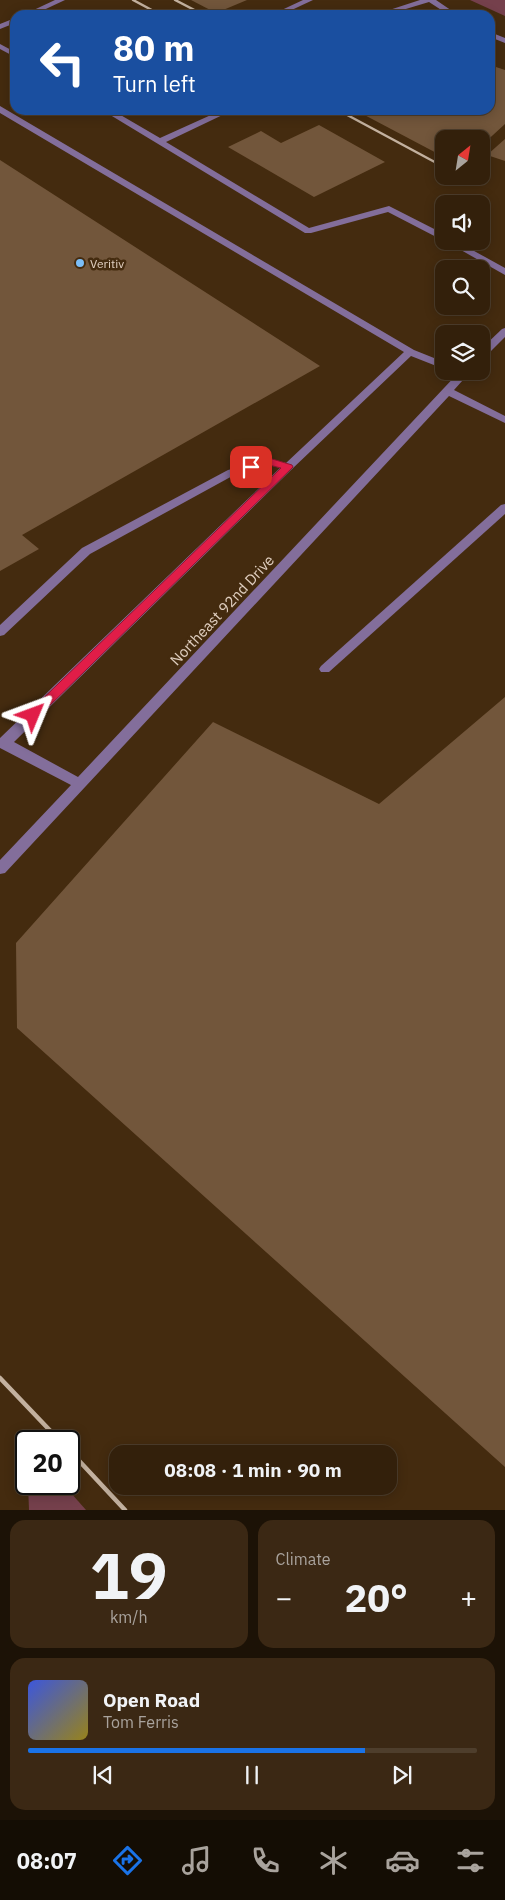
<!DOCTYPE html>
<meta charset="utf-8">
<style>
body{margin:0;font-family:"IBM Plex Sans",sans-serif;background:#3b2814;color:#f1f3f6;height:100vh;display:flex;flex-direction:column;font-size:19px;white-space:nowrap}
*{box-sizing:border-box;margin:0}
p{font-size:16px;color:#a9a39d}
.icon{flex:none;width:28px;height:28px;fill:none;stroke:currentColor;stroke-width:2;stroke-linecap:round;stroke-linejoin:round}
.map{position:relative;height:1510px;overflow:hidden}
.sheet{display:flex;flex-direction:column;gap:10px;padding:10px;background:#1c1206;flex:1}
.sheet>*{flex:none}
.top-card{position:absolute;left:10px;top:10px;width:485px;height:105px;border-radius:15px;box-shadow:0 2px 12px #0003,0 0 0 1px #4e3e2c;background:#1a4fa0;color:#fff;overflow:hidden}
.needle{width:32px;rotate:30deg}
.tools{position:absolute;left:435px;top:130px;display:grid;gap:10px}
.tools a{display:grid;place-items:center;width:55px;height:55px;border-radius:10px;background:#33200b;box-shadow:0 2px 12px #0003,0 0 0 1px #4e3e2c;font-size:25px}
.speed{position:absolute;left:15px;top:1430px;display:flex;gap:10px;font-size:25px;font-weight:700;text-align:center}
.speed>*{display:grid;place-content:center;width:65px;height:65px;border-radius:50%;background:#33200b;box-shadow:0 2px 12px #0003,0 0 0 1px #4e3e2c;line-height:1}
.speed .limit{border:2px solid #111;border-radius:8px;background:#fff;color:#111}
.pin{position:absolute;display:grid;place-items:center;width:42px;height:42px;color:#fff;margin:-21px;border-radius:10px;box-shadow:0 2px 8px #0006}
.me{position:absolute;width:55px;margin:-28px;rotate:46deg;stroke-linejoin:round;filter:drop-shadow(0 0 4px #0008)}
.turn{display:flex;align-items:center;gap:18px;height:105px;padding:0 20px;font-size:22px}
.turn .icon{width:65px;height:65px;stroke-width:2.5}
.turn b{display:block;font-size:35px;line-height:42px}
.big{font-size:38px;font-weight:800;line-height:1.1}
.sheet .card{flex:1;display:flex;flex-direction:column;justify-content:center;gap:8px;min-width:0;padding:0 18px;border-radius:15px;background:#3b2814}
.sheet .dial{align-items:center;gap:0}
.dial b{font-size:65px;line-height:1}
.song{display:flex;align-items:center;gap:15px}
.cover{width:60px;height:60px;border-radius:8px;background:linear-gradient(135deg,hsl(230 70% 55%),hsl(50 70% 35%))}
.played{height:5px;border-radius:2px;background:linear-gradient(90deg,#1a73e8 75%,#4e3e2c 75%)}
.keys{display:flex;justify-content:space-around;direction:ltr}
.heat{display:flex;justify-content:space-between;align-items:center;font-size:28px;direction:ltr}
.sheet .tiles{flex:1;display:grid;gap:10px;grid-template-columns:1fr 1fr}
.card:last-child{grid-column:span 2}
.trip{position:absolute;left:109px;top:1445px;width:288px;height:50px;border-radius:15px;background:#33200b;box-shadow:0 2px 12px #0003,0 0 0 1px #4e3e2c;font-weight:800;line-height:50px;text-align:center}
.tab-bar{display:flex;height:80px;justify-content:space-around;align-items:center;background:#140d04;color:#a9a39d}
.tab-bar .icon{width:35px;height:35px}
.tab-bar .active{color:#1a73e8}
.tab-bar b{font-size:22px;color:#f1f3f6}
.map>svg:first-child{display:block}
.green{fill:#75404c}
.building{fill:#72563b}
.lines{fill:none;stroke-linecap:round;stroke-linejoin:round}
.minor{fill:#836e9b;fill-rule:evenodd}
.rail-far1{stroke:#c3b19f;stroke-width:2.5}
.rail{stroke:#c3b19f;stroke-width:4.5}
.route{fill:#e11d48;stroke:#92132f}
.poi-dot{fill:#7bbef8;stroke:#442b0f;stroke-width:2}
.labels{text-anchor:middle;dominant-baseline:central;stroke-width:5;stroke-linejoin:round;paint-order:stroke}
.far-poi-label{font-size:12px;fill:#e0cfc0;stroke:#442b0f;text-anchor:start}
.street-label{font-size:15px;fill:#e0cfc0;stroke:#442b0f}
</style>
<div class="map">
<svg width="505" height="1510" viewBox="0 0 505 1510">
<rect width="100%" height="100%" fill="#442b0f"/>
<g class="green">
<polygon points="470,0 505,0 505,16"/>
<polygon points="28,1484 63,1484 86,1510 29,1510"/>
</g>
<g class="building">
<polygon points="191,0 247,0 216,13"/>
<polygon points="490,65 505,70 505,124 481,146 481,139 444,139 444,157 355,110 490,110"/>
<polygon points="319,125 385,162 314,197 228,147 261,131 281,143"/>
<polygon points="505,139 505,161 487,155"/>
<polygon points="0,160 320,366 22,535 39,549 0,571"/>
<polygon points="505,697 505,1467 17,1028 16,943 213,722 379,804"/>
</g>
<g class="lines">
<g class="minor">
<polygon points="55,0 65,0 33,15 23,15"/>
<polygon points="303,0 313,0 281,15 271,15"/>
<polygon points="420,0 436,0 458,15 449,15 429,2 386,15 374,15"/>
<polygon points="15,18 15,23 0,29 0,24"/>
<polygon points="490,32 505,38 505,43 490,37"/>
<polygon points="0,44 15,52 15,57 0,49"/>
<polygon points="0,106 414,350 444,362 444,369 411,356 292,469 14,742 78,777 460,371 471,371 454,390 505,416 505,423 449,396 5,873 0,874 0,860 71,785 0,748 0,738 280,468 269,465 236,474 90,554 4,635 0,636 0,625 82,548 228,470 269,459 286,463 404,352 0,113"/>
<polygon points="102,110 112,110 160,138 222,110 233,110 166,142 309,228 389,206 444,234 444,241 388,212 311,233 305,233"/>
<polygon points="445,241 456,241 505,268 505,275"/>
<polygon points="505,328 505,337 485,357 481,358 481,349 502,329"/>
<polygon points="505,504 505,514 329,672 321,672 319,669 321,666 501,505"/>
</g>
<g class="rail-far1">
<polyline points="133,0 161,15"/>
<polyline points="175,0 204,15"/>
<polyline points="338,110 444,167"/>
</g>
<g class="rail">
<polyline points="0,1378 60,1441"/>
<polyline points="69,1450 125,1510"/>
</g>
</g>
<polygon class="route" points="269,458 292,465 293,467 37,718 29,718 27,715 29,712 281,468 269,465 251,470 246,467 247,465"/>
<circle class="poi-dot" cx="80" cy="263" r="5"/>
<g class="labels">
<g class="far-poi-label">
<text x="90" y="263">Veritiv</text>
</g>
<g class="street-label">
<text transform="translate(222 610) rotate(-47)">Northeast 92nd Drive</text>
</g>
</g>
</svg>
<div class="tools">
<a><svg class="needle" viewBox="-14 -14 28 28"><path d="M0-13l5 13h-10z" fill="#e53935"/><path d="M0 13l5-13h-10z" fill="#a9a39d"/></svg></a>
<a><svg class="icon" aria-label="sound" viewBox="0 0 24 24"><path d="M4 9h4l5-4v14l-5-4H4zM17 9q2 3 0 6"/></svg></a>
<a><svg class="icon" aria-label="search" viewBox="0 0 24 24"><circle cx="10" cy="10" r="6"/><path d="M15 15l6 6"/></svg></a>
<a><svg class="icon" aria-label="layers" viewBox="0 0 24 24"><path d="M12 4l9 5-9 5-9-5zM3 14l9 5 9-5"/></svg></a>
</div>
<div class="speed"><div class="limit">20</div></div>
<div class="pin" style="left:251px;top:467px;background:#d93025"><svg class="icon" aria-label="arrive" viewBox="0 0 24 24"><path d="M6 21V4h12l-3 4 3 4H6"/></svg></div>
<svg class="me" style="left:33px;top:715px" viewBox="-20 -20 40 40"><path d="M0-17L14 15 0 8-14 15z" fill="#e11d48" stroke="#fff" stroke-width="4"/></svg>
<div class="trip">08:08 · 1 min · 90 m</div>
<div class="top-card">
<div class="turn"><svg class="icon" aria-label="left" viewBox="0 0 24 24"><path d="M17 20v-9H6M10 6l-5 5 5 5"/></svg><div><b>80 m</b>Turn left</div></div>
</div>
</div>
<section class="sheet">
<div class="tiles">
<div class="card dial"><b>19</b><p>km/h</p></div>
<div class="card"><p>Climate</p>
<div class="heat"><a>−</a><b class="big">20°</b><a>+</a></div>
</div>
<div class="card">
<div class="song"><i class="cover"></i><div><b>Open Road</b><p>Tom Ferris</p></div></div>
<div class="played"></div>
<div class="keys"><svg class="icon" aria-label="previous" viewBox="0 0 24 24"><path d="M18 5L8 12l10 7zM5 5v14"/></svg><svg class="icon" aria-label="pause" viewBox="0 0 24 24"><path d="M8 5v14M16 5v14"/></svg><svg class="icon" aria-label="next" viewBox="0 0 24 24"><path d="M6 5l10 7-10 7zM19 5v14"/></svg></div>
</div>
</div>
</section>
<nav class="tab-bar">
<b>08:07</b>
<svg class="icon active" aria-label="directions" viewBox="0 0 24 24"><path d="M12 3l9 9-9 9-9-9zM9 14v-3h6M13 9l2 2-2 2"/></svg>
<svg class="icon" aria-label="music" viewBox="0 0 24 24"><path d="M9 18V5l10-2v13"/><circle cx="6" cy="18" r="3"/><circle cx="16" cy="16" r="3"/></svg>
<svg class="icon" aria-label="phone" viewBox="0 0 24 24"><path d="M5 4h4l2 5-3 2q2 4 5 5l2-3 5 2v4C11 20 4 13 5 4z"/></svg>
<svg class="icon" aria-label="climate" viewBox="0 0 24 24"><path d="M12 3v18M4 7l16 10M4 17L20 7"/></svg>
<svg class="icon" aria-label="car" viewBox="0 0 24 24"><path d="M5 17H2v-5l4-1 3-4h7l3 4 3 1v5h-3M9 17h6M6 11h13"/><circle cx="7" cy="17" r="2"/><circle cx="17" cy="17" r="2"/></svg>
<svg class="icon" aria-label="filters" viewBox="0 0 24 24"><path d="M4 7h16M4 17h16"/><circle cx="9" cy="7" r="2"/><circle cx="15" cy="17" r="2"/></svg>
</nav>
